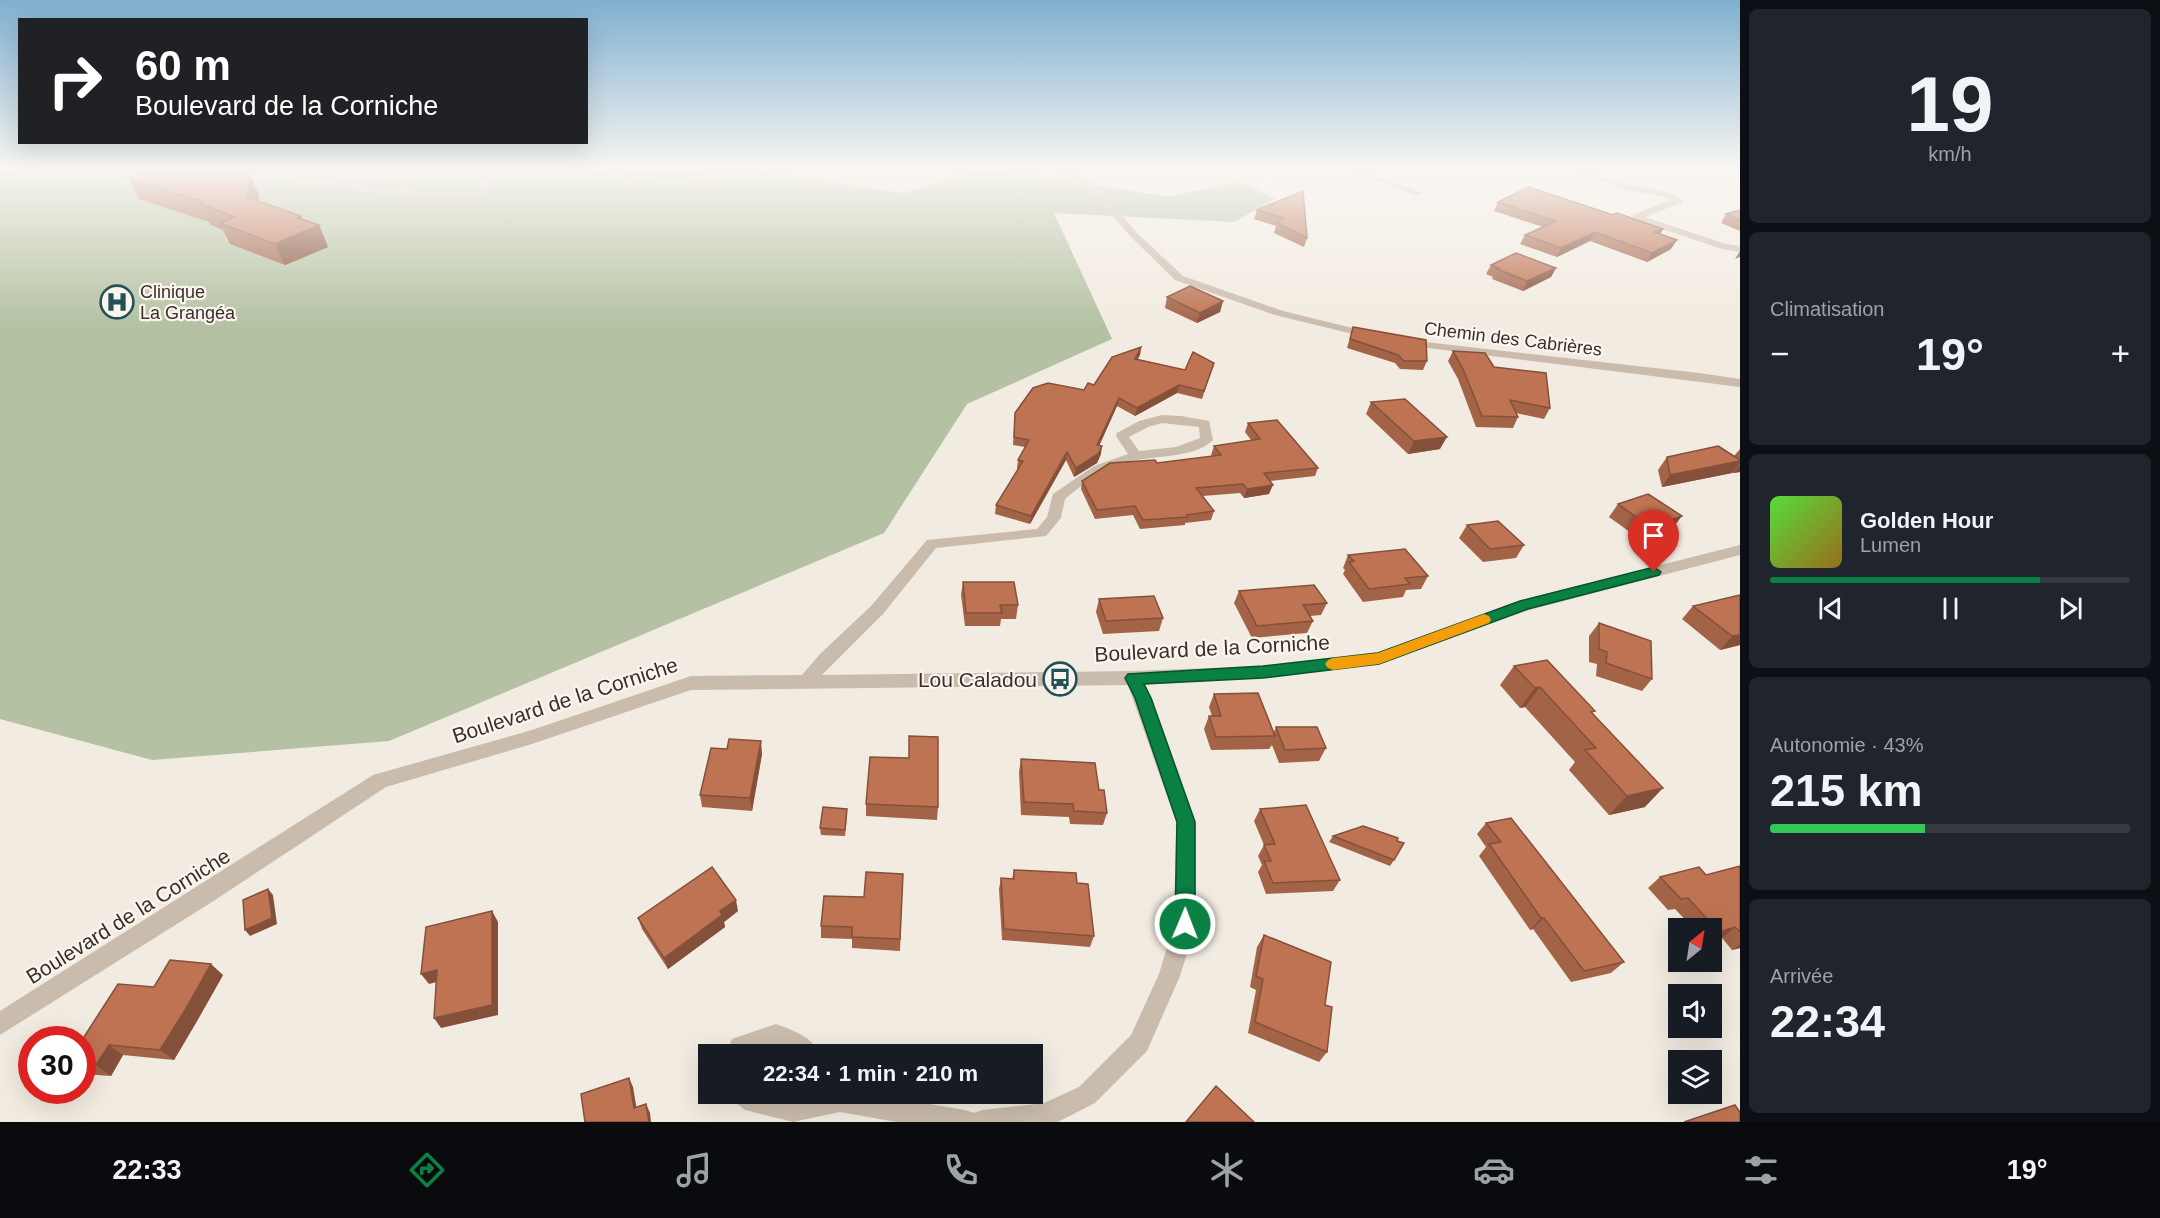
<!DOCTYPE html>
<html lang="fr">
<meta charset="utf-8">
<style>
body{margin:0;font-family:Arial,sans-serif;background:#20242c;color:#f1f3f6;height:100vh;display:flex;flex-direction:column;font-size:22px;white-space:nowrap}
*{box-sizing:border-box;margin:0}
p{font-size:20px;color:#9ea1a6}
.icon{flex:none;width:33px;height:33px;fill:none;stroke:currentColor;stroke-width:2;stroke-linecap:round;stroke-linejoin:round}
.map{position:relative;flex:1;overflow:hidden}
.side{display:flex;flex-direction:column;gap:9px;padding:9px;background:#0d0f14;width:420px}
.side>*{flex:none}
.top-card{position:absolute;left:18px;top:18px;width:570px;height:126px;border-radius:0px;box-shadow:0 6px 24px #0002;background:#202124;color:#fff;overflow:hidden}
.needle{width:39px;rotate:30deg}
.buttons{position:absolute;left:1668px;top:918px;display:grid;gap:12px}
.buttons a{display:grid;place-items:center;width:54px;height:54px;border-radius:0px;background:#171b24;box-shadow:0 6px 24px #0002;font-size:30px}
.speed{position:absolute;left:18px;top:1026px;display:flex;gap:12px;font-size:30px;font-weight:700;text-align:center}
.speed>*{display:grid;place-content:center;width:78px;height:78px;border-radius:50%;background:#171b24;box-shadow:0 6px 24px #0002;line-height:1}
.speed .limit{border:9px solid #d22;background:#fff;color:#111}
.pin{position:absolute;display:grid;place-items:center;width:51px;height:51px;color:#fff;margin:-62px -26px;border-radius:50% 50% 50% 0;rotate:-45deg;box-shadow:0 0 6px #0007}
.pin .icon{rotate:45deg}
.me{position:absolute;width:66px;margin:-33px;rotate:1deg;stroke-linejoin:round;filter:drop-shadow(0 0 4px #0008)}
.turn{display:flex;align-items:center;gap:21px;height:126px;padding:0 18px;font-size:27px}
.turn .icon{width:78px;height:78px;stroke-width:2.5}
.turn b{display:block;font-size:42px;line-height:51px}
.big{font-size:45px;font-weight:700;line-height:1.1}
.side .tile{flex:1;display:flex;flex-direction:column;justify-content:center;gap:9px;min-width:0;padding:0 21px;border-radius:9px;background:#20242c}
.side .dial{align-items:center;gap:0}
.dial b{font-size:78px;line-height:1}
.song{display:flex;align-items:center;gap:18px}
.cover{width:72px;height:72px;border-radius:9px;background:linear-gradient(135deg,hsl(110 70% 55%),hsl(40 70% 35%))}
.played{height:6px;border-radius:3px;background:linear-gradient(90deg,#0b8043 75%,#363941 75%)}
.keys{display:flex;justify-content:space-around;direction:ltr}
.heat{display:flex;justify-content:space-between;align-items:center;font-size:33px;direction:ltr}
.charge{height:9px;border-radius:4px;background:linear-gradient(90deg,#34c759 43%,#363941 0)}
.trip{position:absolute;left:698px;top:1044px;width:345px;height:60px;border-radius:0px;background:#171b24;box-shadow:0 6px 24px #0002;font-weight:700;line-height:60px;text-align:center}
.tabs{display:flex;height:96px;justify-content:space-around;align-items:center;background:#090b0e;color:#9ea1a6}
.tabs .icon{width:42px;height:42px}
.tabs .active{color:#0b8043}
.tabs b{font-size:27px;color:#f1f3f6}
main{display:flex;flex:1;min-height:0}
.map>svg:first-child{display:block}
.green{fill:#b4c1a2}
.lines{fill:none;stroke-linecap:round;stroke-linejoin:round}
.lane{fill:#cabcad;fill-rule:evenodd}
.street{fill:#cabcad;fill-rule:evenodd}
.wall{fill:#a36347}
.shaded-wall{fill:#85503a}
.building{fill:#be7353;stroke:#85503a;stroke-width:1.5}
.route{fill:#0b8043;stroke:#07532c;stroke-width:1.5}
.slow{fill:#f59e0b}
.labels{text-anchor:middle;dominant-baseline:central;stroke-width:4.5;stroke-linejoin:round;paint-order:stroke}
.far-poi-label{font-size:18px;fill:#39302b;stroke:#faf5ee;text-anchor:start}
.far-street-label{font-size:18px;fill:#39302b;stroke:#faf5ee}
.street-label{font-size:21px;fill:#39302b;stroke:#faf5ee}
.poi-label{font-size:21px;fill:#39302b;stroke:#faf5ee;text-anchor:end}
</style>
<main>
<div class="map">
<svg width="1740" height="1122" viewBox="0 0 1740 1122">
<rect width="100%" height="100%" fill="#f2ebe1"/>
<polygon class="green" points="0,168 600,168 635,186 617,168 752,168 658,184 764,172 903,193 981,168 989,168 1168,197 1239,181 1275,199 1234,222 1054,213 1112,339 967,404 884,533 389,741 152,760 0,719"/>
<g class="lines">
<g class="lane">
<polygon points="0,168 9,168 0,171"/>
<path d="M 477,168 L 483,168 L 489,189 L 485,196 L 456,197 L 406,196 L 331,186 L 277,175 L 280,173 C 347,184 412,196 480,192 L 481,189 Z"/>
</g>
<g class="street">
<polygon points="1043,168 1057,168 1084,177 1097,186 1137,233 1183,276 1283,311 1373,333 1375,335 1369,338 1275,315 1175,280 1131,237 1091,190 1078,181"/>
<polygon points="1340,168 1353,168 1423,193 1416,195"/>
<path d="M 1578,168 L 1586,168 C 1605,188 1665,183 1683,201 L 1681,203 L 1645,217 L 1726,244 L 1740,246 L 1740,252 L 1722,249 L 1633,219 L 1633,215 L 1671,200 L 1662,196 L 1626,190 L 1578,173 Z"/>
<polygon points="1408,340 1699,373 1740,379 1740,387 1404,345 1402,343"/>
<path d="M 1162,415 L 1181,416 L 1209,421 L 1213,440 C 1195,459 1149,455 1124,463 C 1102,470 1083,484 1065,499 L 1061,518 L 1046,536 L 936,548 L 883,614 L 822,675 L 1133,671 L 1263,666 L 1378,652 L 1525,599 L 1740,545 L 1740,555 L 1529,610 L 1379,664 L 1263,678 L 1145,684 L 1152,698 L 1196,822 L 1196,924 L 1180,976 L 1147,1051 L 1095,1103 L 1058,1122 L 896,1122 L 840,1112 L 793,1122 L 745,1110 L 735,1102 L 731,1094 L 771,1094 L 793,1098 L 814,1094 L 871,1094 L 965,1110 L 974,1113 L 982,1110 L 1044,1103 L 1079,1087 L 1131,1035 L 1159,974 L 1174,924 L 1176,822 L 1128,685 L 691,690 L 532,744 L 386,787 L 212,902 L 0,1035 L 0,1011 L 373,775 L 532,730 L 691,676 L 802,675 L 820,654 L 871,606 L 927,540 L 1037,529 L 1047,517 L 1053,494 L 1094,466 L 1128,454 L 1116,436 L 1117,433 L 1139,421 ZM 1162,423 L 1199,427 L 1200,438 L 1176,447 L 1139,451 L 1129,437 L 1148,427 Z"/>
<path d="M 776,1024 C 792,1030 814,1037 819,1054 L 791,1054 L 775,1047 L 752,1054 L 726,1054 L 732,1039 Z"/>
</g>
</g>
<g class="wall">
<polygon points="128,178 259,195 258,201 319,225 328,247 285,265 230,244 223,230 211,225 209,222 139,199"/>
<polygon points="1303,191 1307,238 1304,247 1274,233 1276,226 1254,219 1257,210"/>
<polygon points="1498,202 1660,234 1671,249 1647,262 1590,241 1557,257 1520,244 1525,235 1543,227 1494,211"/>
<polygon points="1740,210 1740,231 1721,223 1726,214"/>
<polygon points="1491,265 1556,268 1551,277 1523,291 1492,279 1493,277 1486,274"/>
<polygon points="1167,297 1223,301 1220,312 1197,323 1165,308"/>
<polygon points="1353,327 1427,361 1423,370 1400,369 1395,363 1347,348"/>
<polygon points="1141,347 1140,355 1137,359 1185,370 1214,363 1202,399 1177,393 1135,416 1117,406 1099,445 1101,454 1097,463 1074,477 1066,460 1030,524 995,514 996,505 1018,469 1017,468 1018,460 1025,447 1013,445 1015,413 1084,390 1094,385"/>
<polygon points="1453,351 1494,367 1550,408 1544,419 1516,413 1518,417 1513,428 1476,427 1458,379 1448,361"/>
<polygon points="1371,402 1440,449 1408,454 1366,414"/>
<polygon points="1248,423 1318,468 1315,476 1270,481 1269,494 1244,498 1240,493 1203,496 1214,511 1211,520 1185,523 1185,525 1140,529 1133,515 1095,519 1081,489 1082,481 1213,456 1211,455 1214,446 1251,440 1245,432"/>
<polygon points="1740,449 1740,472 1733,473 1733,472 1732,473 1662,487 1658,470 1667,457 1734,456"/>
<polygon points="1618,504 1672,529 1641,540 1609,517"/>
<polygon points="1467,525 1524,545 1516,558 1483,562 1459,538"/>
<polygon points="1348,555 1428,576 1421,589 1406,590 1403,597 1363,602 1343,574 1345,570 1343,568"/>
<polygon points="963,582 1018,605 1016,619 1001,619 1000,626 965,626 961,595"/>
<polygon points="1239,591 1327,603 1321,615 1310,616 1313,621 1307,633 1252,638 1234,603"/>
<polygon points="1740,595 1740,645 1720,650 1682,619 1693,606"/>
<polygon points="1099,599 1163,618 1159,631 1103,634 1096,612"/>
<polygon points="1599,623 1652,679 1642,691 1596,676 1597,664 1589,662 1589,636"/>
<polygon points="1514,666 1593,714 1645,807 1609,815 1569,770 1575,762 1525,707 1520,708 1500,685"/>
<polygon points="1214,694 1274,732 1276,727 1326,748 1319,761 1279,763 1272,745 1269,749 1211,750 1204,729 1209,716 1212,716 1209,707"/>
<polygon points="762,754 752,811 702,807 700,795"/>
<polygon points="1021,759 1099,790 1107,813 1103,825 1070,824 1069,817 1021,815 1019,772"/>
<polygon points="866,804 938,807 937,820 866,816"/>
<polygon points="1260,809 1340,880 1333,891 1266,894 1258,872 1262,865 1258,856 1264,845 1254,821"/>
<polygon points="847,815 845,836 821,835 820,828"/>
<polygon points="1486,823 1624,962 1611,973 1571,982 1533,929 1530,930 1479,856 1486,847 1477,834"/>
<polygon points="1333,836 1394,860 1390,866 1329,842"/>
<polygon points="1740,866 1740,948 1732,950 1722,938 1712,941 1712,928 1693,928 1675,909 1668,910 1648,888 1660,877 1706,875"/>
<polygon points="1014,870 1094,936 1090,947 1002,940 999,889 1001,878 1012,879"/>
<polygon points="903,874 900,951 852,948 852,939 821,938 821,926 864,897"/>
<polygon points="738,911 724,922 725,927 668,969 642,929 638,918"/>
<polygon points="1264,935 1325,1005 1327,1052 1319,1062 1248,1033 1256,990 1250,987 1257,947"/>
<polygon points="223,975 197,1021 174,1060 123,1055 111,1076 82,1074 82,1040 154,987"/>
</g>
<g class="shaded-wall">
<polygon points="250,175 259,195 256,218 247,197"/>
<polygon points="301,216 307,231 319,225 328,247 285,265 275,244 297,218"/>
<polygon points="1663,229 1658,238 1654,232"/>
<polygon points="1595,232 1590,241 1557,257 1561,248"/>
<polygon points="1677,240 1671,249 1647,262 1652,253"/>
<polygon points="1740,251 1740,257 1735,259"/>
<polygon points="1556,268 1551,277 1523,291 1527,281"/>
<polygon points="1223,301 1220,312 1197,323 1200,313"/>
<polygon points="1141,347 1140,355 1134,367 1135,359"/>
<polygon points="1179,385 1177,393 1135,416 1137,408"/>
<polygon points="1119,398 1117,406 1096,453 1097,445"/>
<polygon points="1447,437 1440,449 1408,454 1414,441"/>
<polygon points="1102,446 1101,454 1097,463 1074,477 1076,468"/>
<polygon points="1067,452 1066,460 1030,524 1031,516"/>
<polygon points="1740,461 1740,463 1732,473 1662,487 1670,475"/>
<polygon points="1740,465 1740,472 1733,473"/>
<polygon points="1273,485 1269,494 1244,498 1247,489"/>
<polygon points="1682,516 1672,529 1641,540 1650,527"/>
<polygon points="1740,635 1740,645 1720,650 1732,636"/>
<polygon points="1540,687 1525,707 1520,708 1535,688"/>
<polygon points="761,741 762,754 752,811 750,798"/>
<polygon points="1663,788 1645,807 1609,815 1627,796"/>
<polygon points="268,889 273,895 277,924 250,936 245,930"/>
<polygon points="736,900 738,911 724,922 725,927 668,969 664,958 720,911"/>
<polygon points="492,911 498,922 498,1015 441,1028 434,1018"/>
<polygon points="1541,918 1544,918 1533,929 1530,930"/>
<polygon points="1735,927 1722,938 1712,941 1712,938 1719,932"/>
<polygon points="1740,945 1740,948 1732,950"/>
<polygon points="211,964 223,975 197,1021 174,1060 160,1050"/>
<polygon points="437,970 444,980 429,984 421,974"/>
<polygon points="109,1045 123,1055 111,1076 96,1065"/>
<polygon points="629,1078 633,1087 638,1117 634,1108"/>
<polygon points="646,1104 650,1113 651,1122 649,1122"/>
</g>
<g class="building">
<polygon points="157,168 185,168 191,170 197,168 214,168 235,175 250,175 247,197 301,216 297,218 319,225 275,244 220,223 235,217 201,204 203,202 128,178"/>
<polygon points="1529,187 1613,215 1617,213 1663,229 1654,232 1677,240 1652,253 1595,232 1561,248 1525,235 1556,221 1498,202"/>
<polygon points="1303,191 1307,238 1277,223 1284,218 1257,210"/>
<polygon points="1740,210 1740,220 1726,214"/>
<polygon points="1516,253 1556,268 1527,281 1497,269 1499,268 1491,265"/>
<polygon points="1190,286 1223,301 1200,313 1167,297"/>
<polygon points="1353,327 1426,340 1427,361 1404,361 1398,355 1350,339"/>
<polygon points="1141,347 1135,359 1185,370 1193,352 1214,363 1204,391 1179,385 1137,408 1119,398 1097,445 1102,446 1098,454 1076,468 1067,452 1031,516 996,505 1023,461 1018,460 1029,440 1014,437 1015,413 1033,388 1048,383 1084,390 1088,383 1094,385 1112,357"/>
<polygon points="1453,351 1485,353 1494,367 1546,373 1550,408 1510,400 1518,417 1482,416 1463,369"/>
<polygon points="1405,399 1447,437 1414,441 1371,402"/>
<polygon points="1277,420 1318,468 1264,473 1273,485 1247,489 1243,484 1196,488 1214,511 1187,515 1187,517 1143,520 1135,506 1097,510 1082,481 1110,463 1155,460 1157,463 1221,455 1214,446 1260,439 1248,423"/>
<polygon points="1718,446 1740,460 1740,461 1670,475 1667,457"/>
<polygon points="1648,494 1682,516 1650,527 1618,504"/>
<polygon points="1498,521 1524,545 1490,549 1467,525"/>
<polygon points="1405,549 1428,576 1405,578 1410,584 1369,589 1349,562 1354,561 1348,555"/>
<polygon points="963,582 1014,582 1018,605 1000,605 1002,613 966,613"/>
<polygon points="1314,585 1327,603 1303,605 1313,621 1257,626 1239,591"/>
<polygon points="1740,595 1740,635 1732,636 1693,606"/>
<polygon points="1154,596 1163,618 1106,621 1099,599"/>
<polygon points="1599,623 1651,641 1652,679 1606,663 1607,652 1599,649"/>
<polygon points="1547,660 1595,711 1591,712 1663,788 1627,796 1585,750 1596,748 1540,687 1535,688 1514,666"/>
<polygon points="1258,693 1275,736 1216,737 1209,716 1221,716 1214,694"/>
<polygon points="1276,727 1317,727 1326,748 1285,750"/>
<polygon points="909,736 938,737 938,807 866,804 870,757 909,758"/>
<polygon points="729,739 761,741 750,798 700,795 711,748 727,749"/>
<polygon points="1021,759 1095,763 1099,790 1104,790 1107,813 1074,811 1073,804 1024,802"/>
<polygon points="1306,805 1340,880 1273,883 1264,861 1271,861 1264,845 1275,844 1260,809"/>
<polygon points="823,807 847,809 845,830 820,828"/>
<polygon points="1511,818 1624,962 1584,971 1544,918 1541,918 1489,844 1501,842 1486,823"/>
<polygon points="1363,826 1398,838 1397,841 1404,843 1394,860 1333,836"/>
<polygon points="1740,866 1740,932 1735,927 1719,932 1688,898 1681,899 1660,877 1699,867 1706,875"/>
<polygon points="712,867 736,900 720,911 722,915 664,958 638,918"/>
<polygon points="1014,870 1076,873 1077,883 1088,884 1094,936 1004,929 1001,878 1014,879"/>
<polygon points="866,872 903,874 900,939 852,937 852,927 821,926 824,896 864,897"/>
<polygon points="268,889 272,918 245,930 243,900"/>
<polygon points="492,911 492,1005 434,1018 437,970 421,974 426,927"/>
<polygon points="1264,935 1331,962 1325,1005 1332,1007 1327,1052 1255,1022 1263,979 1256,976"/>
<polygon points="170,960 211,964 185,1010 160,1050 109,1045 96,1065 82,1065 82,1040 118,984 154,987"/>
<polygon points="629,1078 634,1108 646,1104 649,1122 585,1122 581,1094"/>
<polygon points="1216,1086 1254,1122 1186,1122"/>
<polygon points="1735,1105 1740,1112 1740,1122 1684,1122"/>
</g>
<linearGradient id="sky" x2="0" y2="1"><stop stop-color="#7fb0d0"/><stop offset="0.52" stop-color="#f9f6f2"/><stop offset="1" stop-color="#f9f6f2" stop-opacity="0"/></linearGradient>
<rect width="1740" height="325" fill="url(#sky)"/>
<polygon class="route" points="1654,567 1661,572 1659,575 1528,609 1379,664 1263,678 1144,684 1151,698 1195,822 1195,924 1192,931 1185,933 1178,931 1175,924 1177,822 1135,698 1125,678 1128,674 1263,666 1378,653 1520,601"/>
<polygon class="slow" points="1484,614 1489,616 1491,620 1489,623 1379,664 1333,670 1328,668 1325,664 1328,660 1333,658 1378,653"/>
<defs>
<symbol id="hospital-ring" viewBox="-11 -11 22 22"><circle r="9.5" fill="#faf5ee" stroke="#235158" stroke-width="1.5"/><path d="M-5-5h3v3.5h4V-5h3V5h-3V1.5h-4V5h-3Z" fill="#235158"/></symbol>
<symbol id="bus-ring" viewBox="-11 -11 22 22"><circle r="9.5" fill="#faf5ee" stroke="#235158" stroke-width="1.5"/><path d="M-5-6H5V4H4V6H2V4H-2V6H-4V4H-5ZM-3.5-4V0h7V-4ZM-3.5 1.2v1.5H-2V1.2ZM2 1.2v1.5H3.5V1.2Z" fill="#235158"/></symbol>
</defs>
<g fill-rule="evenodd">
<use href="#hospital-ring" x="98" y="283" width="38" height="38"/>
<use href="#bus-ring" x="1041" y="660" width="38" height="38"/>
</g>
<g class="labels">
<g class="far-poi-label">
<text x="140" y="292">Clinique<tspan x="140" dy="21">La Grangéa</tspan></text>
</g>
<g class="far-street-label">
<text transform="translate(1513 339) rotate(7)">Chemin des Cabrières</text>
</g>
<g class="street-label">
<text transform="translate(1212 648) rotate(-3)">Boulevard de la Corniche</text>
<text transform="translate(565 700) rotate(-18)">Boulevard de la Corniche</text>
<text transform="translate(128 916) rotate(-32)">Boulevard de la Corniche</text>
</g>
<g class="poi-label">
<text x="1037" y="679">Lou Caladou</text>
</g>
</g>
</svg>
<div class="buttons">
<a><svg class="needle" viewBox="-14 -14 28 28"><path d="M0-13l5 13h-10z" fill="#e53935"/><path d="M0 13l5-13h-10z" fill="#9ea1a6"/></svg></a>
<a><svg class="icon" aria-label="sound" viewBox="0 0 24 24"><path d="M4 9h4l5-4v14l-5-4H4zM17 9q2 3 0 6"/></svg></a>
<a><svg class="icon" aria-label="layers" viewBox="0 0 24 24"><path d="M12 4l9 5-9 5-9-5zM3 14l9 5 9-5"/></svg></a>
</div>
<div class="speed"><div class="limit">30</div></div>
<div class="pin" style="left:1654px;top:572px;background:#d93025"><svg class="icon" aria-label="arrive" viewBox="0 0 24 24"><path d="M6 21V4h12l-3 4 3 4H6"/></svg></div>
<svg class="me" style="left:1185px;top:924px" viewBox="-20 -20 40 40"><circle r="17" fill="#0b8043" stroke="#fff" stroke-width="3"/><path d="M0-11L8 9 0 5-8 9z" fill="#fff"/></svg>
<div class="trip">22:34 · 1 min · 210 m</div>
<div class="top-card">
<div class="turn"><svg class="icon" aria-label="right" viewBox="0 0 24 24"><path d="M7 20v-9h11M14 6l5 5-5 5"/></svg><div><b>60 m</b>Boulevard de la Corniche</div></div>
</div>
</div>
<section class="side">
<div class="tile dial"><b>19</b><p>km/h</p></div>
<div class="tile"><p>Climatisation</p>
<div class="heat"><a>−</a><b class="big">19°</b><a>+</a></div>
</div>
<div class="tile">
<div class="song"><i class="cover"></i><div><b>Golden Hour</b><p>Lumen</p></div></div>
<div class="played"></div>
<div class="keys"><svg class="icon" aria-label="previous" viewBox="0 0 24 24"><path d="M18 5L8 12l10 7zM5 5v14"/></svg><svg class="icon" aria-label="pause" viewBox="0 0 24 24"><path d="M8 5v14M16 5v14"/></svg><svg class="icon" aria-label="next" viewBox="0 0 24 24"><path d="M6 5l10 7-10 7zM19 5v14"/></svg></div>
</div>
<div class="tile"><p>Autonomie · 43%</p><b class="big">215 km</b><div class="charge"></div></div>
<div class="tile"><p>Arrivée</p><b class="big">22:34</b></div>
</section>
</main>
<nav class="tabs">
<b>22:33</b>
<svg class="icon active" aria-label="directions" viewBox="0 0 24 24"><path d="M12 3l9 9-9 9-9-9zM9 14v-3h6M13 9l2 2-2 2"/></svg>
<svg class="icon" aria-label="music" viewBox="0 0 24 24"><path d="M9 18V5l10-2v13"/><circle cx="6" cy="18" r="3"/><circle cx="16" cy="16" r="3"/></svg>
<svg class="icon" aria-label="phone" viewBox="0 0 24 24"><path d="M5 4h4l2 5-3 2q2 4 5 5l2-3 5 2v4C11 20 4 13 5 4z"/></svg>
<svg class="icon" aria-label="climate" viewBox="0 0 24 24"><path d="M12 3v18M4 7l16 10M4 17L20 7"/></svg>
<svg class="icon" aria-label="car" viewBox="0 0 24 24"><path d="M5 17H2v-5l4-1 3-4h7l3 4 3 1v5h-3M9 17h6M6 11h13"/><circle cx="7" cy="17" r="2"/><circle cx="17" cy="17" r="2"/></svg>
<svg class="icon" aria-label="filters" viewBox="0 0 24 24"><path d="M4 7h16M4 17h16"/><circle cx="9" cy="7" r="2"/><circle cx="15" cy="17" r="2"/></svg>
<b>19°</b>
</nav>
